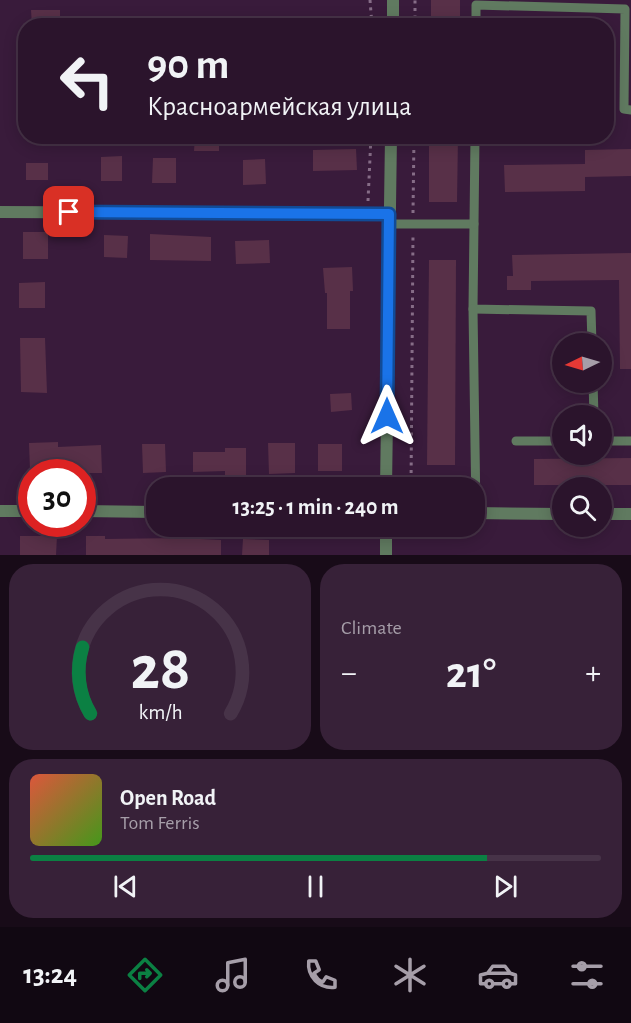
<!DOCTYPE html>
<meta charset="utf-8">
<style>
body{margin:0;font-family:"Alegreya Sans",sans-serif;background:#372138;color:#f1f3f6;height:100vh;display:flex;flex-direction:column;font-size:22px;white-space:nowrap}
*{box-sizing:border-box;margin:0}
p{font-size:20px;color:#a69ea9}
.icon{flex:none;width:33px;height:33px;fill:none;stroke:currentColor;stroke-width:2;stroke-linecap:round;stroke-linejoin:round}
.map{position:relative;height:555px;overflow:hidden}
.panel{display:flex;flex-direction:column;gap:9px;padding:9px;background:#180b18;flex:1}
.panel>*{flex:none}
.top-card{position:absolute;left:18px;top:18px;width:596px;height:126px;border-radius:24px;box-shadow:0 3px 15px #0003,0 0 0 2px #473348;background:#2b142c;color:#f1f3f6;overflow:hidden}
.needle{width:39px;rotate:265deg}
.controls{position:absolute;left:552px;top:333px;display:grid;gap:12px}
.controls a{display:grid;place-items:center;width:60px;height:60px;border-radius:50%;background:#2b142c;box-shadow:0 3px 15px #0003,0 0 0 2px #473348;font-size:30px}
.speed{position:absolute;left:18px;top:459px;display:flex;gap:12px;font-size:30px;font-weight:700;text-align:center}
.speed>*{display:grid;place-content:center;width:78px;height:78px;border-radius:50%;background:#2b142c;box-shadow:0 3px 15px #0003,0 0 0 2px #473348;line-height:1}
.speed .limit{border:9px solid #d22;background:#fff;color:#111}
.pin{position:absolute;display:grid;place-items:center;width:51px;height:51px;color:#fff;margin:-26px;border-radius:12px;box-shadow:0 3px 9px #0006}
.me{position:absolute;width:66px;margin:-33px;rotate:0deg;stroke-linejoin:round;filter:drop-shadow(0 0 4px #0008)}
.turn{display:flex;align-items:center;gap:21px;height:126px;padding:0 30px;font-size:27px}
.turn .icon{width:78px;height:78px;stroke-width:2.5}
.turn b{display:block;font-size:42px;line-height:51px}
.big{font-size:45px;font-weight:700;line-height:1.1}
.panel .widget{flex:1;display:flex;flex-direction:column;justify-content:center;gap:9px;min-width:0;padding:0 21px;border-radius:24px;background:#372138}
.panel .dial{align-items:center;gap:0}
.dial svg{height:156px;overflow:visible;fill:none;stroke:#473348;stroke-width:7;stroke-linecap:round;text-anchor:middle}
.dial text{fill:#f1f3f6;stroke:none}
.song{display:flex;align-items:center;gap:18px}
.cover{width:72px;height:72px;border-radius:9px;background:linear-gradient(135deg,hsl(10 70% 55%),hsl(100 70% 35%))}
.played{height:6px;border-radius:3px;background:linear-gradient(90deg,#0b8043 80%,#473348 80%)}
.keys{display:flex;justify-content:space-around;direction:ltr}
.heat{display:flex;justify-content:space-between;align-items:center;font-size:33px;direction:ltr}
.panel .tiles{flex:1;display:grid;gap:9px;grid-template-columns:1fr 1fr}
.widget:last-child{grid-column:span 2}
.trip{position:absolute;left:146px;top:477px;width:339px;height:60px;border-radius:24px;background:#2b142c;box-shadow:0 3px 15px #0003,0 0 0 2px #473348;font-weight:700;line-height:60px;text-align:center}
.dock{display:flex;height:96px;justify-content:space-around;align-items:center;background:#110812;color:#a69ea9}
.dock .icon{width:42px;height:42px}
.dock .active{color:#0b8043}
.dock b{font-size:27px;color:#f1f3f6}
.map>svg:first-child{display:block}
.building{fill:#583048}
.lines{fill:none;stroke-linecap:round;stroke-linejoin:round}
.path{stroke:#866d87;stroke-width:3;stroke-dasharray:3 4.5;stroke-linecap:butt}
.lane{stroke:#607a60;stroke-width:9}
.street{stroke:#607a60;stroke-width:12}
.route-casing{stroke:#114b97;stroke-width:15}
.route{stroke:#1a73e8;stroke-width:10}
</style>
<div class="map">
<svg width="631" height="555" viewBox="0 0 631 555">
<rect width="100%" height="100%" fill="#391b3b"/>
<g class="building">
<rect x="431" y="0" width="29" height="26"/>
<polygon points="31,10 60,10 60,26 32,26"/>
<polygon points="195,136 219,136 219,151 194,151"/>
<polygon points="429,136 458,136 457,202 429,202"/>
<polygon points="356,149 357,170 313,171 313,150"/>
<polygon points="631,149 631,176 585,177 585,191 505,192 504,165 585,164 585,150"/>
<polygon points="122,156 122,181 101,181 101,157"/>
<polygon points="153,158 176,158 176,183 152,183"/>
<polygon points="265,159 266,184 243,185 243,160"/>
<rect x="26" y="163" width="22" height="17"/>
<rect x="23" y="232" width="25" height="27"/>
<polygon points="150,234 211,237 211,261 150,260"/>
<polygon points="104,235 128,236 127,258 104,257"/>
<polygon points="269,240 270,263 236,264 235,241"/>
<polygon points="631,253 631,369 620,369 619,280 531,281 531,290 507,290 507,276 513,276 512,255"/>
<polygon points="429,260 456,260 455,465 427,465"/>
<polygon points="352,267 353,291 350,291 350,329 327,329 327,293 325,293 323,268"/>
<polygon points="45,282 45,308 19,308 19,283"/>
<polygon points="20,338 45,338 47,393 21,392"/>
<polygon points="351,393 352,410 331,412 330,394"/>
<polygon points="58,442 58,447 101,445 102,473 82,473 80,472 80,470 30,471 29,443"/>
<polygon points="268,443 295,443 295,473 269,474"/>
<polygon points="142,444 165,444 166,472 143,473"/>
<rect x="318" y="444" width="24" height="27"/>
<polygon points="225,448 246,448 246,475 225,475 225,471 193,472 193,452 225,452"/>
<polygon points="631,458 631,485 534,485 534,459"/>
<polygon points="20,536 57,536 56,555 20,555"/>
<polygon points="86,536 105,536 105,539 180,538 221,540 221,555 86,555"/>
<polygon points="243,539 269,540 269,555 242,555"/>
</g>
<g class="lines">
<g class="path">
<polyline points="370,0 372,26"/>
<polyline points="415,26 415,0"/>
<polyline points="368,201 371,136"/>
<polyline points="413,213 414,136"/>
<polyline points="411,488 413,234"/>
</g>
<g class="lane">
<polyline points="476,26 476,5 625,9 624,109 631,110"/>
<polyline points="388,224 474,224 473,309 591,311 592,344"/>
<polyline points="474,224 475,136"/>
<polyline points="473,309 476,513"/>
<polyline points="593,382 594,416"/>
<polyline points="516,441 562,441"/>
<polyline points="602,441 631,441"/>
</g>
<g class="street">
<polyline points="393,26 393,0"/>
<polyline points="0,212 389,214"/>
<polyline points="386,488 391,136"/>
<polyline points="0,511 32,511"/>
<polyline points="82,511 156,512"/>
<polyline points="474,513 562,514"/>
<polyline points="602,514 631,514"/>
<polyline points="386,555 386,526"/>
</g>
</g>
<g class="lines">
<defs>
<polyline id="route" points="69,212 389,214 387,416"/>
</defs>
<use href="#route" class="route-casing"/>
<use href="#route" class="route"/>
</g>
</svg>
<div class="controls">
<a><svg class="needle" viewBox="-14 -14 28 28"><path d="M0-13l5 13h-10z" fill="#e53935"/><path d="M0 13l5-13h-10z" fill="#a69ea9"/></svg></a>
<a><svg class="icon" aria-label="sound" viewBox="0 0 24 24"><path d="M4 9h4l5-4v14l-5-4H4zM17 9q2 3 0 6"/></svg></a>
<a><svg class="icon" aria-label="search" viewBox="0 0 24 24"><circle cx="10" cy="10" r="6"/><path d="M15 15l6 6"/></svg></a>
</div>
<div class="speed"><div class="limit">30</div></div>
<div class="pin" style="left:69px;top:212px;background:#d93025"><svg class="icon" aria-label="arrive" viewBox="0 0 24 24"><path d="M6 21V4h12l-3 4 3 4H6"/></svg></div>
<svg class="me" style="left:387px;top:416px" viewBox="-20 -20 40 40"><path d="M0-17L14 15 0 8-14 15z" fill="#1a73e8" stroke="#fff" stroke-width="4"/></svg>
<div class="trip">13:25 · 1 min · 240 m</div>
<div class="top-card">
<div class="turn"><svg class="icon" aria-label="left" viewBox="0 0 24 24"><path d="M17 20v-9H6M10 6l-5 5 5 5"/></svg><div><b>90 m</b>Красноармейская улица</div></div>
</div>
</div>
<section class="panel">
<div class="tiles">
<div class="widget dial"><svg viewBox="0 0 100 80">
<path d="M14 69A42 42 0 1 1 86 69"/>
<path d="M14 69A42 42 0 0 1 10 35" stroke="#0b8043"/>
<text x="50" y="56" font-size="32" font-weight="700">28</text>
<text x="50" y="72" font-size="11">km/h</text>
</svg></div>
<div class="widget"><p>Climate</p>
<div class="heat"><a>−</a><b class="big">21°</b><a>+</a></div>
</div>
<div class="widget">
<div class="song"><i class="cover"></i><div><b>Open Road</b><p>Tom Ferris</p></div></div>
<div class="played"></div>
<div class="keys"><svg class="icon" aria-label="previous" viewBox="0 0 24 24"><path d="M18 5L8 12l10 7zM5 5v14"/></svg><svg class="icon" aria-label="pause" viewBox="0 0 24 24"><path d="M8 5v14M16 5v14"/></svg><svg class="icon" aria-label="next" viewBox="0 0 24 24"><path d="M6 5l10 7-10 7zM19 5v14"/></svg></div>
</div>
</div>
</section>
<nav class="dock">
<b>13:24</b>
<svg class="icon active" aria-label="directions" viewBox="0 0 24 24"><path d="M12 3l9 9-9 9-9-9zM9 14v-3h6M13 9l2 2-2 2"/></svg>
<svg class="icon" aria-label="music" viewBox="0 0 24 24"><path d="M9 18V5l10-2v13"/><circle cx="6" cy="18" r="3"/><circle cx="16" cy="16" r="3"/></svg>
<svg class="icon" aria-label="phone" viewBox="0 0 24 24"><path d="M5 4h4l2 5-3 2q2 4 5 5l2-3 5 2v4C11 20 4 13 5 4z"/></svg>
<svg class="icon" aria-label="climate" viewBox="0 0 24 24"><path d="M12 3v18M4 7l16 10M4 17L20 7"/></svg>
<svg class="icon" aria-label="car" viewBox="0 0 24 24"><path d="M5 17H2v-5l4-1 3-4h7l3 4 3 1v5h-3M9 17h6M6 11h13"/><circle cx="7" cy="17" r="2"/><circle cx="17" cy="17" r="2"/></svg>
<svg class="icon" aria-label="filters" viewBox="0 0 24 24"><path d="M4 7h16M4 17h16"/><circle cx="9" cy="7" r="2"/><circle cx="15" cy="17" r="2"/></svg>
</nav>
